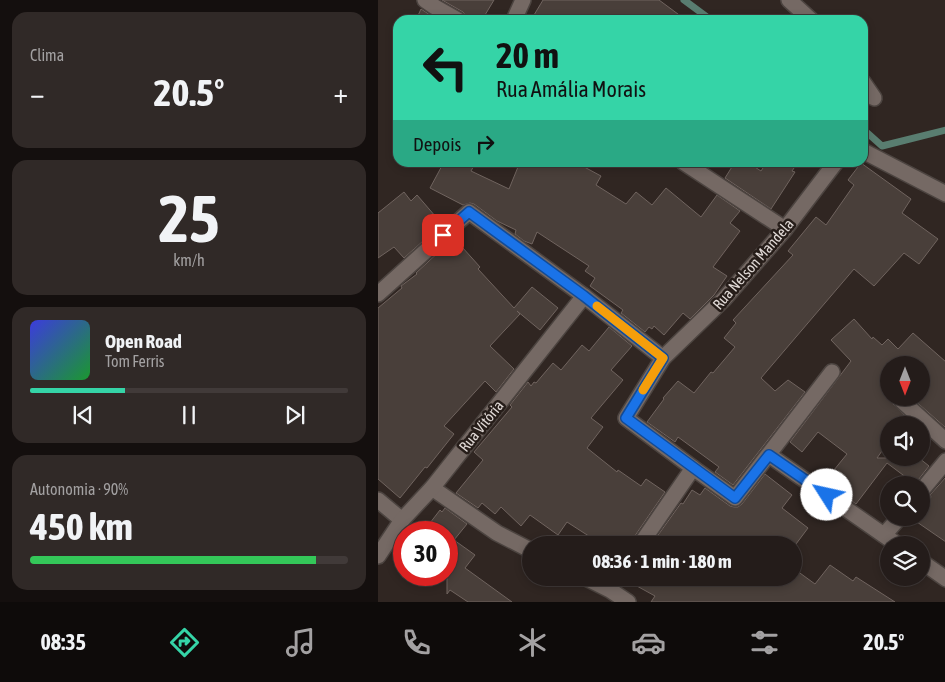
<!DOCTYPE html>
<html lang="pt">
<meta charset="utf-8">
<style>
body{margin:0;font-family:"Asap Condensed",sans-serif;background:#302927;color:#f1f3f6;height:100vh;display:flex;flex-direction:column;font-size:19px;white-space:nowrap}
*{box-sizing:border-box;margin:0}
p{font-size:16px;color:#a3a1a2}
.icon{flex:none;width:28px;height:28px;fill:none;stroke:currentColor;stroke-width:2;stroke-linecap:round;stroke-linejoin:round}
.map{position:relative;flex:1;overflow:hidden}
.panel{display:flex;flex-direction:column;gap:12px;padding:12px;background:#140f0e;width:378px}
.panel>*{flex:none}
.banner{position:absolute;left:15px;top:15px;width:475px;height:152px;border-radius:15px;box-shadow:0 2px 8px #0003,0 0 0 1px #413a39;background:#35d4a7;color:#111;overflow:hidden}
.needle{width:32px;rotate:180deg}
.controls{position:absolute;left:502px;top:356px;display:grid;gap:10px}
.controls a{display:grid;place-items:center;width:50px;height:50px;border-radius:50%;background:#241c1a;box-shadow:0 2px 8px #0003,0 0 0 1px #413a39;font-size:25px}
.speed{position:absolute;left:15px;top:521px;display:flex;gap:10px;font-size:25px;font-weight:700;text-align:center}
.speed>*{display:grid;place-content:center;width:65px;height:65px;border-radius:50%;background:#241c1a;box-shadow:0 2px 8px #0003,0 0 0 1px #413a39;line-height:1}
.speed .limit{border:8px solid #d22;background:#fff;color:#111}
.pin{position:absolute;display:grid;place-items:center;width:42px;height:42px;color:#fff;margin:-21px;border-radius:10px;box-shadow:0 2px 8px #0006}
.me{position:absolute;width:55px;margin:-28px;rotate:305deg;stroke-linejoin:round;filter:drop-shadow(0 0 4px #0008)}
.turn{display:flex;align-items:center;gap:18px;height:105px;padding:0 20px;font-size:22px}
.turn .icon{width:65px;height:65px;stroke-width:2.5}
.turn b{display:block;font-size:35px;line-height:42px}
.then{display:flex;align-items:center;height:48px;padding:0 20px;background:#0003;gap:10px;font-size:19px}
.big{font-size:38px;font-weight:700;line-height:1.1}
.panel .tile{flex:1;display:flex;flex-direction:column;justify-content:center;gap:8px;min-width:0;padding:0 18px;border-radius:15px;background:#302927}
.panel .dial{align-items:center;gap:0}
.dial b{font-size:65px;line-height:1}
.song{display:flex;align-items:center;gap:15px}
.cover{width:60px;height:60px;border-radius:8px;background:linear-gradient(135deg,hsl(240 70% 55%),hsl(130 70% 35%))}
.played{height:5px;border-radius:2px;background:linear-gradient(90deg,#35d4a7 30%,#413a39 30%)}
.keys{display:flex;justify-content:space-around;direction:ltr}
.heat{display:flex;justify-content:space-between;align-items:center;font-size:28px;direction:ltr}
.charge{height:8px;border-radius:4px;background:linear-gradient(90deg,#34c759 90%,#413a39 0)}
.trip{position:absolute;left:144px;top:536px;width:280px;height:50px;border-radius:25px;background:#241c1a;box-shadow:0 2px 8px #0003,0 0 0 1px #413a39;font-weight:700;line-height:50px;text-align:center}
.dock{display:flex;height:80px;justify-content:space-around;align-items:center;background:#0e0b0a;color:#a3a1a2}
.dock .icon{width:35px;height:35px}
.dock .active{color:#35d4a7}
.dock b{font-size:22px;color:#f1f3f6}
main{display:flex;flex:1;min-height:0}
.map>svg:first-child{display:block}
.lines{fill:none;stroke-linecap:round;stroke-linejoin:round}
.stream{stroke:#597d70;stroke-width:7}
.building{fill:#493f3a;stroke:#70645f}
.minor-casing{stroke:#4c4440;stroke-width:18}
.minor{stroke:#756964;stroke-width:15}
.route-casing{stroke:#114b97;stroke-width:12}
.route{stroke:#1a73e8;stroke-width:9}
.slow{stroke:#f59e0b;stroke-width:9}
.labels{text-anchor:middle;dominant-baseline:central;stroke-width:5;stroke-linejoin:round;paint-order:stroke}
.street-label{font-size:15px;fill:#e0d9d6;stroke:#261d19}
</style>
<main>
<section class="panel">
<div class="tile"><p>Clima</p>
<div class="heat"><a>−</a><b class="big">20.5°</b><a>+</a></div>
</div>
<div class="tile dial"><b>25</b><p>km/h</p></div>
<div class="tile">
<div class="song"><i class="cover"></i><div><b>Open Road</b><p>Tom Ferris</p></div></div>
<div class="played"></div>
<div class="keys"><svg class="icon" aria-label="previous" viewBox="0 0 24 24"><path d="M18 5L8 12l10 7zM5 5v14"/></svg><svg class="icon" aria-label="pause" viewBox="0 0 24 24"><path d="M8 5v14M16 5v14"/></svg><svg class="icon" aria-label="next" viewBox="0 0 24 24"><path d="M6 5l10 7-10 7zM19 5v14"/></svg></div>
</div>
<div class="tile"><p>Autonomia · 90%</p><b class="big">450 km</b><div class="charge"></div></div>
</section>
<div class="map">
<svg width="568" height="602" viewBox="0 0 568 602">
<rect width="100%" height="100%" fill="#302622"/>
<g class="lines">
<g class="stream">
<polyline points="306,0 333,20"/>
<polyline points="485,129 504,146 568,130"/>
</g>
</g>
<g class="building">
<polygon points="64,0 116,0 104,20 89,20 88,16 85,12"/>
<polygon points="165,0 281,0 308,20 153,20"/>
<polygon points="43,9 52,15 61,20 38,20"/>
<polygon points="66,162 98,162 93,171 131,189 142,162 197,162 223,176 218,185 248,204 258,192 274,205 288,188 323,217 339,195 362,211 352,223 362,231 335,267 349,276 336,295 312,319 305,313 286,335 276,326 274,329 271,327 267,332 243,313 245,310 212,286 217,278 207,271 211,266 159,232 154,244 146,241 137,234 138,230 119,221 96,204 92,203 85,205 52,188"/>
<polygon points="357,162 369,162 383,171 389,162 420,162 414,171 417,172 393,209 347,178"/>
<polygon points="483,163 533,199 524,213 560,239 541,264 526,253 496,286 476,269 383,378 397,391 410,380 427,392 355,485 337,472 341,467 300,437 297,442 269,422 286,399 285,398 300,381 316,393 333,372 335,373 357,347 346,338 358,323 355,320 415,255 410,251 438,217 448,225 476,185 470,180"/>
<polygon points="26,192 33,201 39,195 64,224 26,258 16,247 0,258 0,213"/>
<polygon points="76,238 102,267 100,269 136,308 154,287 180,308 162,330 139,311 142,314 112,346 136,369 118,392 107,381 66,426 76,434 49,468 47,467 22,498 0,479 0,308 24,288 23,286 39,274 38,273"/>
<polygon points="476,319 494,339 495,337 504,345 510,339 520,349 535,333 568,362 568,428 534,398 544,398 544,365 511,365 511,398 516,398 515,404 528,417 523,425 511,425 511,441 499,458 541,458 551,466 537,484 509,463 478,504 447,481 469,454 440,432 424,452 412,442 473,361 453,340"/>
<polygon points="231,327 254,346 233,370 245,380 213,418 225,427 209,448 239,472 240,470 263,486 268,479 287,492 254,540 253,545 218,545 220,542 189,522 180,535 152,515 143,526 123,507 117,514 104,503 100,508 78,493 105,460 96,452 134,407 132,405 150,382 153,386 156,382 158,383 175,363 183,370 204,345 211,351"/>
<polygon points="387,474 414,495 404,508 430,528 415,548 415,545 273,545 303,503 305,504 314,490 322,495 327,488 352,506 356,507 360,507 364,504"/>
<polygon points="568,477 568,542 536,520 538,518 544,518 544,510 553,497 552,495"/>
<polygon points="67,508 89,524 76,540 97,555 87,568 134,602 90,602 72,590 69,594 69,532 45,532 62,510 64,512"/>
<polygon points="452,565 475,581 478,577 517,602 273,602 277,596 248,580 250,578 415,578 415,568 437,584"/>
</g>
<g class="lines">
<defs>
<g id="minor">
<polyline points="47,0 57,7 80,20"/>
<polyline points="411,0 433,20"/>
<polyline points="136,20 145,0"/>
<polyline points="485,82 496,98"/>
<polyline points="485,151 568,194"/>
<polyline points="305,162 407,229"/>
<polyline points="0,294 91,212 206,296 285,358"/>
<polyline points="524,401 568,441"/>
<polyline points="391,455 520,545"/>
<polyline points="315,468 248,418 285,358 346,299 407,229 458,162"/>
<polyline points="54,488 119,533 152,550"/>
<polyline points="544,490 568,461"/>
<polyline points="0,500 24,520"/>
<polyline points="506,535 521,518"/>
<polyline points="262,545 315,468 357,498 454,372"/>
<polyline points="0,556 24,520 54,488 206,296"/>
<polyline points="544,562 568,579"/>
<polyline points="208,578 232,590 250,602"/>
</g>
</defs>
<use href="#minor" class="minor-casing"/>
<use href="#minor" class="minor"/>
</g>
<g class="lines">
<defs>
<polyline id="route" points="65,235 91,212 206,296 285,358 248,418 357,498 391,455 449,495"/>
</defs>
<use href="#route" class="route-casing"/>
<use href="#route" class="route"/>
<polyline class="slow" points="219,306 285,358 265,390"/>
</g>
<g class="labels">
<g class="street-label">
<text transform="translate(375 264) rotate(-49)">Rua Nelson Mandela</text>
<text transform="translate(103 426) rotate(-51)">Rua Vitória</text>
</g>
</g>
</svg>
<div class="controls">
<a><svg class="needle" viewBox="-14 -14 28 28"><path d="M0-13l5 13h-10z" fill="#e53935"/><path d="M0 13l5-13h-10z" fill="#a3a1a2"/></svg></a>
<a><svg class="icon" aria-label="sound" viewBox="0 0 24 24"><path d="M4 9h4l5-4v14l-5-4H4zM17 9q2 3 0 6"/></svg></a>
<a><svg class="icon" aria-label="search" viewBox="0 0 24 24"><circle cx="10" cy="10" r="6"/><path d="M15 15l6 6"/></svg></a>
<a><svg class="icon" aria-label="layers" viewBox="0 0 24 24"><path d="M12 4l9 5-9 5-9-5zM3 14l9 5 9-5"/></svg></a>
</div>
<div class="speed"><div class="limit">30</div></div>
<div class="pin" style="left:65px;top:235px;background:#d93025"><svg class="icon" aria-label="arrive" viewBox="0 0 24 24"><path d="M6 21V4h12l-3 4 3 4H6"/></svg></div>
<svg class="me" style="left:449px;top:495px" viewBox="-20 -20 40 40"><circle r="19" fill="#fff"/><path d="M0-13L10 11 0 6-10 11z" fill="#1a73e8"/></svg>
<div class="trip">08:36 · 1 min · 180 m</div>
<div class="banner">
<div class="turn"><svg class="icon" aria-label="left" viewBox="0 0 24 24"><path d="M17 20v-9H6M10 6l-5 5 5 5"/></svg><div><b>20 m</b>Rua Amália Morais</div></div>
<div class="then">Depois<svg class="icon" aria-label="right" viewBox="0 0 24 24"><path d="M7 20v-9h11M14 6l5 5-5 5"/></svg></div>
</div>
</div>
</main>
<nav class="dock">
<b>08:35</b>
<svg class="icon active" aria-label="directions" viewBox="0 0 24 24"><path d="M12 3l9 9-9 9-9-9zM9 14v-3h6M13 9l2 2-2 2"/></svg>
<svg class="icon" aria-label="music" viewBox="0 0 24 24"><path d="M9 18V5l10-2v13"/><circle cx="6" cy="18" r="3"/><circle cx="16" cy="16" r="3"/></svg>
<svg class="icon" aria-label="phone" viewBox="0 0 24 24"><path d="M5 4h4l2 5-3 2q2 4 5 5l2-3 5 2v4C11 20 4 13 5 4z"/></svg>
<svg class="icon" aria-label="climate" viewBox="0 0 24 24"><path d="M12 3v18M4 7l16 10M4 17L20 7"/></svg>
<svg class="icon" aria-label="car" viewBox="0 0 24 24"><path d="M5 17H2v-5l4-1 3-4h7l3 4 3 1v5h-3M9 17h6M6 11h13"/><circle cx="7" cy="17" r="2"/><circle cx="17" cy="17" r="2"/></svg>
<svg class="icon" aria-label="filters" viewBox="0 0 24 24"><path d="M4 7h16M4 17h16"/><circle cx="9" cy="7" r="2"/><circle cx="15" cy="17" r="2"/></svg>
<b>20.5°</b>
</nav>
